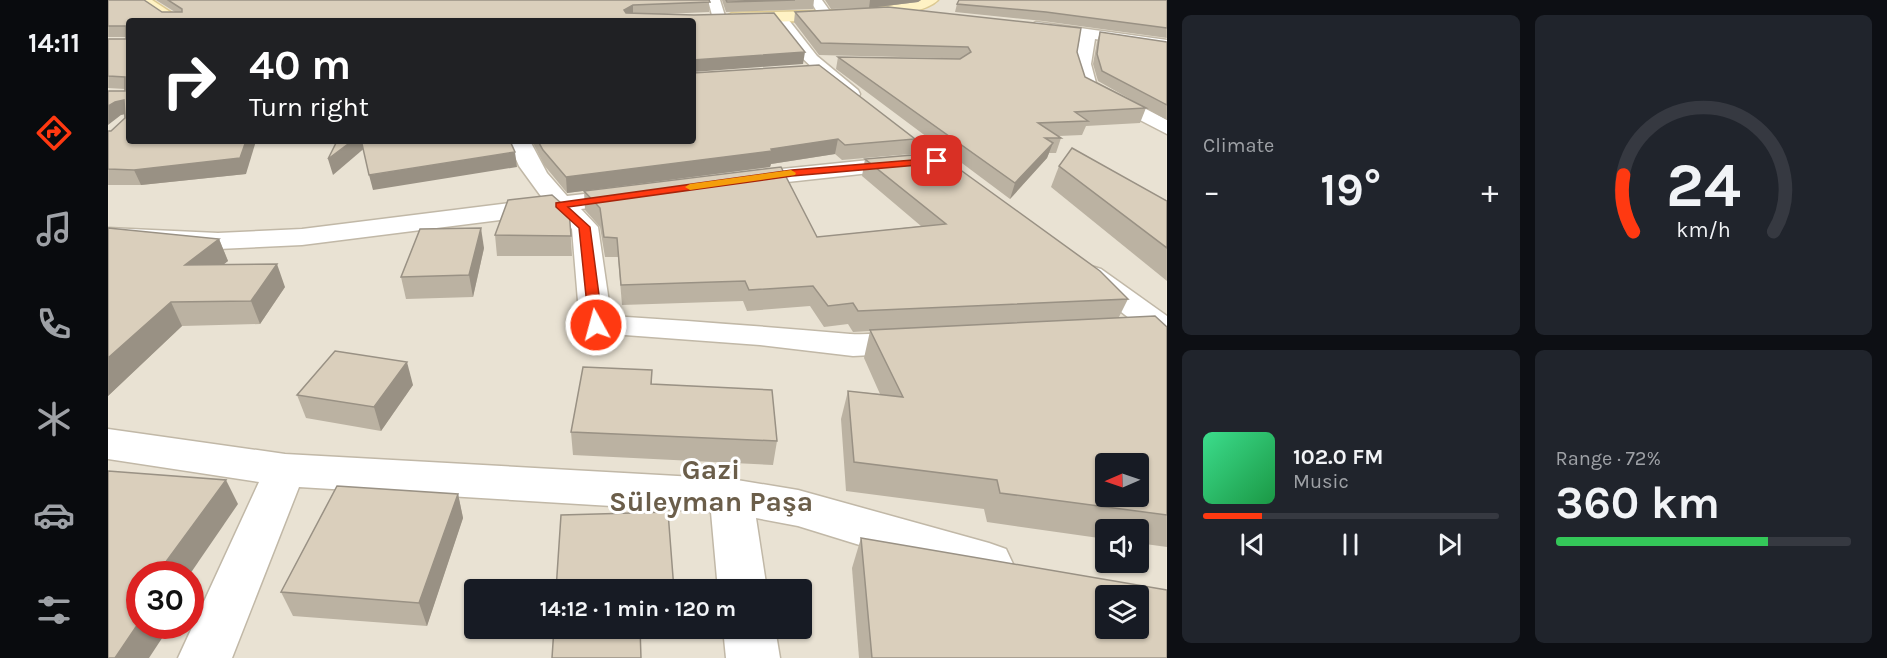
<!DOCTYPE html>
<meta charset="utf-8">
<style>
body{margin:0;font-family:Karla,sans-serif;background:#20242c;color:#f1f3f6;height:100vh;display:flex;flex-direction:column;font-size:22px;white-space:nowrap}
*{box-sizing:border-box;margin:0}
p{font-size:20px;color:#9ea1a6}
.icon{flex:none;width:33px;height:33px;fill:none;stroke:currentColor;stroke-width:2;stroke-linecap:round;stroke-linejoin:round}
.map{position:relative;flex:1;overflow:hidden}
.panel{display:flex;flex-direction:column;gap:15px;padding:15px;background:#0d0f14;width:720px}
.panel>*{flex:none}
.top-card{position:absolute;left:18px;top:18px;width:570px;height:126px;border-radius:6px;box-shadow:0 2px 4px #0004;background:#202124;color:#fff;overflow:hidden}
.needle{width:39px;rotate:268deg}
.buttons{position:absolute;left:987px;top:453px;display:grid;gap:12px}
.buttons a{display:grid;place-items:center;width:54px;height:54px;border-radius:6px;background:#171b24;box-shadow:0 2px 4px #0004;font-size:30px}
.speed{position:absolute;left:18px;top:561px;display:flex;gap:12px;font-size:30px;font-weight:700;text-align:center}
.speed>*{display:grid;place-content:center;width:78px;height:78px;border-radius:50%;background:#171b24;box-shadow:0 2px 4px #0004;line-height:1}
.speed .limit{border:9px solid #d22;background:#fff;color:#111}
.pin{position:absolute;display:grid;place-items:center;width:51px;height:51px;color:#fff;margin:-26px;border-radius:12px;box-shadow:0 3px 9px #0006}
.me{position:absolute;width:66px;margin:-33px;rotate:353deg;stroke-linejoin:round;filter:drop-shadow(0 0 4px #0008)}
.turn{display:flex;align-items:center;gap:21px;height:126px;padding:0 24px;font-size:27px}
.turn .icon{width:78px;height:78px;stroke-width:2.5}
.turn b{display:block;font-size:42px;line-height:51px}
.big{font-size:45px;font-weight:700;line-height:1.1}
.panel .widget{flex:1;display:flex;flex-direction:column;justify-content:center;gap:9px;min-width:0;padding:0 21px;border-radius:9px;background:#20242c}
.panel .dial{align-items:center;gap:0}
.dial svg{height:156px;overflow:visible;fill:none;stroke:#363941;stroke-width:7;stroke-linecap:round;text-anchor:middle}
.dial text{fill:#f1f3f6;stroke:none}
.song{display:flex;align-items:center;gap:18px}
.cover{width:72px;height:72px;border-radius:9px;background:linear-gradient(135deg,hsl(150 70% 55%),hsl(140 70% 35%))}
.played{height:6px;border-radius:3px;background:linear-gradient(90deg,#ff3911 20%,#363941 20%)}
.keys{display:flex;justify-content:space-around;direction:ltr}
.heat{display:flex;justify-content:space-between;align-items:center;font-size:33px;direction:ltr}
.charge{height:9px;border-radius:4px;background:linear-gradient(90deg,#34c759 72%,#363941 0)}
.panel .tiles{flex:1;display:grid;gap:15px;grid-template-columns:repeat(2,1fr)}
.trip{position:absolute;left:356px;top:579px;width:348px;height:60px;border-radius:6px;background:#171b24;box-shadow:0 2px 4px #0004;font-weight:700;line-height:60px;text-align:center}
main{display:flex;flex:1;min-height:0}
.tabs{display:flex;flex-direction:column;width:108px;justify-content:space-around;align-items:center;background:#090b0e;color:#9ea1a6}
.tabs .icon{width:42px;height:42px}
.tabs .selected{color:#ff3911}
.tabs b{font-size:27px;color:#f1f3f6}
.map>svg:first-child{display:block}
.residential{fill:#e9e2d3;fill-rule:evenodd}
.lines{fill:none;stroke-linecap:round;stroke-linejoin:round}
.street-casing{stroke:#c1b8a7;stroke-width:3}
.secondary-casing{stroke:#dcc992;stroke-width:3}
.street{fill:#fff;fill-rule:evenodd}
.secondary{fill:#fff2c4;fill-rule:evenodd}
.wall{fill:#bbb2a2}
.shaded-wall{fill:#999184}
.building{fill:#dacfbc;stroke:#999184;stroke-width:1.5;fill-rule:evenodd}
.route{fill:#ff3911;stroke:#a6250b;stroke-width:1.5}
.slow{fill:#f59e0b}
.labels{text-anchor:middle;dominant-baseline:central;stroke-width:6;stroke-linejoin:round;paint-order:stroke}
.near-district-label{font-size:28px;font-weight:bold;fill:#6b5e4a;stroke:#fff}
</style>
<main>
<nav class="tabs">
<b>14:11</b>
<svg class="icon selected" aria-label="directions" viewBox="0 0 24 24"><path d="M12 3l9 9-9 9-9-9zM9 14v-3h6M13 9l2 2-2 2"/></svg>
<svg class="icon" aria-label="music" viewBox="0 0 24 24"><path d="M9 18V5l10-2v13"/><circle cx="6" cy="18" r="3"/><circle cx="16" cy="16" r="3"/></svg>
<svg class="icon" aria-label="phone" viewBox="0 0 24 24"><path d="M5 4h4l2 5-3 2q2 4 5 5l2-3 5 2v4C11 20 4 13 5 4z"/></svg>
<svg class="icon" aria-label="climate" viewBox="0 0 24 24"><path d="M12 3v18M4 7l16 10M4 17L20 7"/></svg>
<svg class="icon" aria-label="car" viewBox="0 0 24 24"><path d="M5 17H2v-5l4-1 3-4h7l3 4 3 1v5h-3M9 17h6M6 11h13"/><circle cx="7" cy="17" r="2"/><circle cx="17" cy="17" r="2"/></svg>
<svg class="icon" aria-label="filters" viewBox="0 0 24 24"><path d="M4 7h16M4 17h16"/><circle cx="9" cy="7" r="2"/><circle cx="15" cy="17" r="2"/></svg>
</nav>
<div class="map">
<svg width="1059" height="658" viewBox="0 0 1059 658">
<rect width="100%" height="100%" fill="#f4f0e5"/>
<path class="residential" d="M 0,0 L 1059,0 L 1059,658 L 0,658 ZM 21,21 L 585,21 L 585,141 L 21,141 ZM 998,464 L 1030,464 L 1030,496 L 998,496 ZM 998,530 L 1030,530 L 1030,562 L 998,562 ZM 32,574 L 82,574 L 82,626 L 32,626 ZM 366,590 L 693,590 L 693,628 L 366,628 ZM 998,596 L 1030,596 L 1030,628 L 998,628 Z"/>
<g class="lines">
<defs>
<g id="street">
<polygon points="600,0 612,0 617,16 615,19 605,19"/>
<polygon points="702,0 714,0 724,14 722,17 712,17"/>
<polygon points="671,13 676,14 709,56 750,90 752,94 750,98 736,98 689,53 664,17"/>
<polygon points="928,22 1059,40 1059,50 987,39 983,64 988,83 1059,120 1059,134 974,90 967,64 972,37 923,29 921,26"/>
<path d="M 400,141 L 422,141 L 439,173 L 459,196 L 520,189 L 529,191 L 532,196 L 529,201 L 473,209 L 490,227 L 503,316 C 583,321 662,327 742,334 C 766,336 791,329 815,336 L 820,343 L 815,350 L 803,353 L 745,356 L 652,345 L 476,332 L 472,325 L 464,229 L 447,213 L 194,245 L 110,249 L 0,244 L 0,228 L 110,233 L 194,229 L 435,199 L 411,166 Z"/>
<polygon points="800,156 808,158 811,163 808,168 634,187 626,185 622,180 626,175 634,173"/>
<polygon points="983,266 993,269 1059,316 1059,341 1047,338 973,281 968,275 973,269"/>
<polygon points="0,429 177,454 623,479 690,490 881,543 898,549 905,564 898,579 881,585 690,526 648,518 659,590 610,590 603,512 191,487 124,658 70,658 151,482 0,459"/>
<polygon points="615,628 667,628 672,658 618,658"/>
</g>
<g id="secondary">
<polygon points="29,0 44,0 76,21 59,21"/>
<path d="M 813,0 L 830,0 C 805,26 663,21 624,21 L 617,17 L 624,13 L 759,10 Z"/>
</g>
</defs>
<use href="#street" class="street-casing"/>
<use href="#secondary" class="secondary-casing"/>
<use href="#street" class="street"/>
<use href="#secondary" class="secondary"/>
</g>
<g class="wall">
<polygon points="0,0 54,12 67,12 48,0 601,0 601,12 556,14 695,64 21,21 138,174 33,185 0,185 0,131 3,131 17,118 17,114 13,115 17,89 0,88 0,39 18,39 18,37 0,37"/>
<polygon points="614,0 706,0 705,9 618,12"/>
<polygon points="717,0 813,0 810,2 761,8 723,9"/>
<polygon points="1059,0 1059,38 935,21 847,12 849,4"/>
<polygon points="687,12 969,52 977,77 1038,108 1032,123 978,126 974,135 951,136 953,138 948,153 941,153 939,158 902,199 728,69 730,57 834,58 711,55 686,22"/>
<polygon points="992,32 1059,42 1059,120 990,81 985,64 989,42"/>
<polygon points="585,73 807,139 803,154 734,160 727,154 663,164 662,167 459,193 436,165 424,141 585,141"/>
<polygon points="757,159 1020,299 1011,317 1059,327 1059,547 1030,543 1030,530 998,530 998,539 879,522 876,509 738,491 733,419 740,391 772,394 756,358 762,331 745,332 740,324 716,327 702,306 639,311 635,301 514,305 510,257 497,257 492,227 477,210 476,191 709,237 813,226 754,176"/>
<polygon points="951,166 1059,201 1059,281 943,187"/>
<polygon points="461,210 464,256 389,256 387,235"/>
<polygon points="0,228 111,239 120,261 115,264 177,287 152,324 74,326 0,396"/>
<polygon points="376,248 365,297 298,299 293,277"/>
<polygon points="544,370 544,384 669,441 665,465 465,455 463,432"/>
<polygon points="305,385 273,431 198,418 189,395"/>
<polygon points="350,494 355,518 319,626 185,616 173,592"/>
<polygon points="753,538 1059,658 751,658 744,568"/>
</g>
<g class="shaded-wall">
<polygon points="762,0 813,0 810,2 761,8"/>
<polygon points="525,5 525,15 516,21 516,10"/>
<polygon points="697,52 695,64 585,72 585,60"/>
<polygon points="16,100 21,113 13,115 0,125 0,106 7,102"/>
<polygon points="730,139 727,154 663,164 662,167 459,193 458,177"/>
<polygon points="138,141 148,141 138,174 33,185 26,170"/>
<polygon points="244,141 258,141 259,146 225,175 220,159"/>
<polygon points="945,143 939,158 902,199 907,183"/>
<polygon points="407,152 409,167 265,190 261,175"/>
<polygon points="373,228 376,248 365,297 361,275"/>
<polygon points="111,239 120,261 87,288 77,265"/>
<polygon points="169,264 177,287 152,324 143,301"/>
<polygon points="63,302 74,326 0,396 0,358"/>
<polygon points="299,362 305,385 273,431 266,407"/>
<polygon points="118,480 130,504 82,574 49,574"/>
<polygon points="350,494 355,518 319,626 311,603"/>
<polygon points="32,621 32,626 62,626 41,658 7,658"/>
</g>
<g class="building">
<polygon points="0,0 36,0 54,12 74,12 74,9 60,0 601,0 602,2 525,5 516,10 518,13 586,15 666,13 697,52 585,60 585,64 585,21 21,21 21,141 138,141 132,158 26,170 0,169 0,131 3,131 17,118 16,100 7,102 0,106 0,91 17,91 17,77 0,76 0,39 18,39 18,26 0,26"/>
<polygon points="618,0 687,0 619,2"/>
<polygon points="851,0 1059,0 1059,28 938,12 849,4"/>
<polygon points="780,7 973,28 969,52 977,77 1038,108 967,112 980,121 930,123 953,138 937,138 945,143 907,183 730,57 852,59 863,52 860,47 713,43 687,12"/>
<polygon points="992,32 1059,42 1059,105 994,71 989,54"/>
<polygon points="711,65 807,139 737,145 730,139 663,149 664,151 458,177 435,150 430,141 585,141 585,73"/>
<polygon points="229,141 244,141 220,159"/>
<polygon points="254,141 402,141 407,152 261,175 254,144"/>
<polygon points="964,148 1059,201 1059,248 951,166"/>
<polygon points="829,153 992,271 1020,299 750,311 745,303 720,306 705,286 641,290 637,281 513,285 509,238 496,237 492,208 476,191 673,167 709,237 838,224 757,159"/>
<polygon points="444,195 461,210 463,236 387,235 400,200"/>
<polygon points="0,228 111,239 77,265 169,264 143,301 63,302 0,358"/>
<polygon points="373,228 361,275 293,277 312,229"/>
<path d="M 1047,316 L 1059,327 L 1059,515 L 892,493 L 889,480 L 746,462 L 740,391 L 795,397 L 762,330 ZM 998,464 L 1030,464 L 1030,496 L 998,496 Z"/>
<polygon points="227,351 299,362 266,407 189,395"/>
<polygon points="475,367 544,370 543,384 664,390 669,441 463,432"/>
<polygon points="0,471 118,480 49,574 32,574 32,621 7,658 0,658"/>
<polygon points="229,486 350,494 311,603 173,592"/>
<polygon points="560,512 566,590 448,590 453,515"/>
<path d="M 753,538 L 1059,590 L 1059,658 L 764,658 ZM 998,596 L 1030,596 L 1030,628 L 998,628 Z"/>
<polygon points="446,628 532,628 533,658 444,658"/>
</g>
<polygon class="route" points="829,158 834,161 833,163 684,176 460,207 482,227 495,325 488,329 481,325 471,228 448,207 448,203 684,170"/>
<polygon class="slow" points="683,170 688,173 687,175 582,190 577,187 582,184"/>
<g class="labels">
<g class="near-district-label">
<text x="603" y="469">Gazi<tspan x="603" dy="32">Süleyman Paşa</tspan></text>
</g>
</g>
</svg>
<div class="buttons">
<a><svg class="needle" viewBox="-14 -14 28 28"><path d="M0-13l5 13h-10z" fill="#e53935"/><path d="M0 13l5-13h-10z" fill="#9ea1a6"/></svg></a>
<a><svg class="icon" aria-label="sound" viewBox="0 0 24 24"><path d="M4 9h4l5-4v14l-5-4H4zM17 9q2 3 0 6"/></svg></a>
<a><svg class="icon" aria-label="layers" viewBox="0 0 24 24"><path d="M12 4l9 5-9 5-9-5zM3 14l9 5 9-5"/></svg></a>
</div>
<div class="speed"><div class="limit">30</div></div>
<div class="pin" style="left:829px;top:161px;background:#d93025"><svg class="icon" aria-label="arrive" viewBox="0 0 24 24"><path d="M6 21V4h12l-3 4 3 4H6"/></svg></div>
<svg class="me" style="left:488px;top:325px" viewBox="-20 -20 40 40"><circle r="17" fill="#ff3911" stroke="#fff" stroke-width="3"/><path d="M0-11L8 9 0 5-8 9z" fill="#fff"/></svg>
<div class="trip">14:12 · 1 min · 120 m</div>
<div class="top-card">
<div class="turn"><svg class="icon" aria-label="right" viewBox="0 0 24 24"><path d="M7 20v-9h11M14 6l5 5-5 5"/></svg><div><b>40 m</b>Turn right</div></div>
</div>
</div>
<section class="panel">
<div class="tiles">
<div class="widget"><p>Climate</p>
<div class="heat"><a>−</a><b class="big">19°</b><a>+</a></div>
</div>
<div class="widget dial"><svg viewBox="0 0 100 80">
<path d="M14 69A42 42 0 1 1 86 69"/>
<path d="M14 69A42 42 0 0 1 9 40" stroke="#ff3911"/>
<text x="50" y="56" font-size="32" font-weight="700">24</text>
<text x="50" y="72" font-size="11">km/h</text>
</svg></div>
<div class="widget">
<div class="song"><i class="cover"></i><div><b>102.0 FM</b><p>Music</p></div></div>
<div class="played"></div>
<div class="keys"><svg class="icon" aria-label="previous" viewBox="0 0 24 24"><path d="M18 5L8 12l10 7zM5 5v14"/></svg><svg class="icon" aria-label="pause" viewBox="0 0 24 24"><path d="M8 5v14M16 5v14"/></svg><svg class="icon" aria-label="next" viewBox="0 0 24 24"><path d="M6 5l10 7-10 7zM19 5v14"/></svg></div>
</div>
<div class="widget"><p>Range · 72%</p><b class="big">360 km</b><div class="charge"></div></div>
</div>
</section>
</main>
